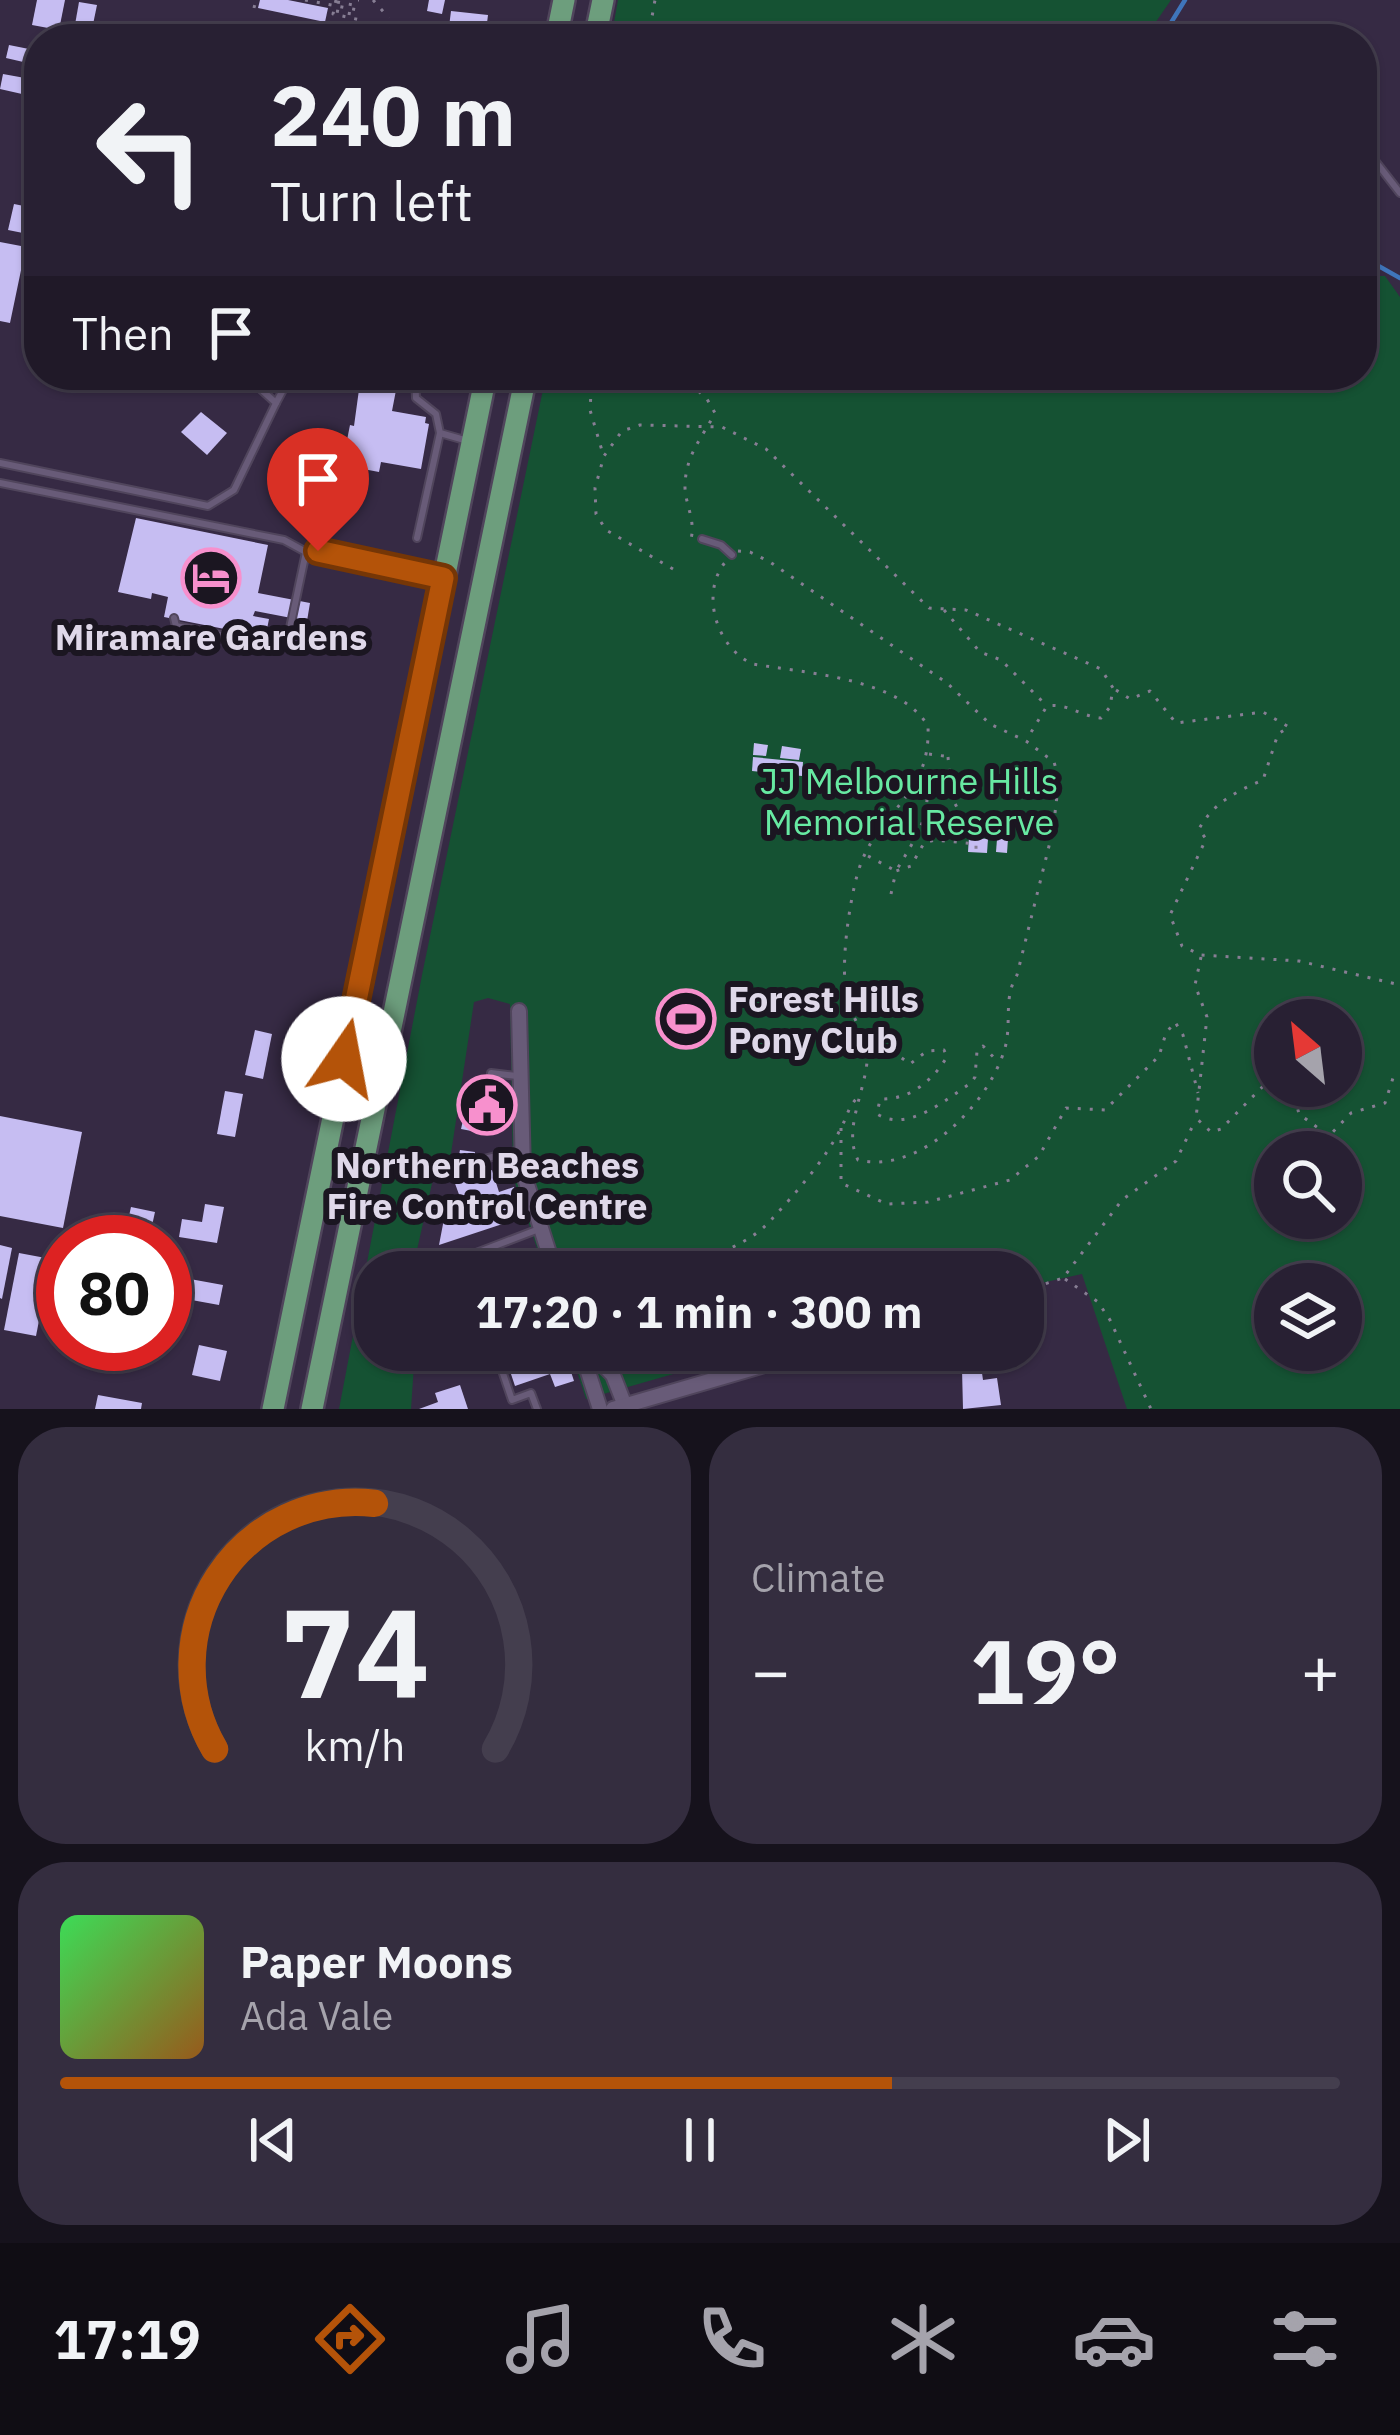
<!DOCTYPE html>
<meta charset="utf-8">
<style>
body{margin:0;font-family:"IBM Plex Sans",sans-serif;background:#342d3f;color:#f1f3f6;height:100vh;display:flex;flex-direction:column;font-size:45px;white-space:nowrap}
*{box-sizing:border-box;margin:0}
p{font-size:39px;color:#a5a3ac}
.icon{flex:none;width:66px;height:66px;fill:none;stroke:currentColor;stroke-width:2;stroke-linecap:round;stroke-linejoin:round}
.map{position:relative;height:1409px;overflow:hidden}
.sheet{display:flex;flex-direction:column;gap:18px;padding:18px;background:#16121c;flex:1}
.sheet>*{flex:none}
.top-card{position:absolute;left:24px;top:24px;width:1353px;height:366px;border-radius:48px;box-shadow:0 3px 9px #0004,0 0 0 3px #443e4e;background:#282033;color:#f1f3f6;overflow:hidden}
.needle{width:78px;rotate:332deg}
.controls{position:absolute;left:1254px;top:999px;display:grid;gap:24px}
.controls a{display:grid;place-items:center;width:108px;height:108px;border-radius:50%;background:#282033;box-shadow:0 3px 9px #0004,0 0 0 3px #443e4e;font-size:60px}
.speed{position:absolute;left:36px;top:1215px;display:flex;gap:24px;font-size:60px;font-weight:700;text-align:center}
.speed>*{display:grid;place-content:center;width:156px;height:156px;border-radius:50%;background:#282033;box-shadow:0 3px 9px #0004,0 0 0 3px #443e4e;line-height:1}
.speed .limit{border:18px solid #d22;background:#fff;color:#111}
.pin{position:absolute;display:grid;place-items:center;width:102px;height:102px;color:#fff;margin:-123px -51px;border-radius:50% 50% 50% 0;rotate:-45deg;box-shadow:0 0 12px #0007}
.pin .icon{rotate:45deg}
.me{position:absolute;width:132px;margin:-66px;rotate:12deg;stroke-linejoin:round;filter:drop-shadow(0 0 9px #0008)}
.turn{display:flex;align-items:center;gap:42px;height:252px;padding:0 48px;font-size:54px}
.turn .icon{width:156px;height:156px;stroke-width:2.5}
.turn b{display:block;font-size:84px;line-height:102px}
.then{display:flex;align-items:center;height:114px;padding:0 48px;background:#0003;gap:24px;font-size:45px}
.big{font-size:90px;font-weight:800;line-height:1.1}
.sheet .tile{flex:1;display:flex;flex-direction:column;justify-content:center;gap:18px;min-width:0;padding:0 42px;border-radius:48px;background:#342d3f}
.sheet .dial{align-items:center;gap:0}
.dial svg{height:312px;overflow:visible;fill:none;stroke:#443e4e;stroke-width:7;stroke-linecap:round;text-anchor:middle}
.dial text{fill:#f1f3f6;stroke:none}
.song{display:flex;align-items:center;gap:36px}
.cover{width:144px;height:144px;border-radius:18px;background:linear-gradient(135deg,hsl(130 70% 55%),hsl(30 70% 35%))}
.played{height:12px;border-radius:6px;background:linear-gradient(90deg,#b45309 65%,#443e4e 65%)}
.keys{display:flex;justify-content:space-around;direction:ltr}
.heat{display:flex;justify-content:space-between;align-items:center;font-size:66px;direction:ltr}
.sheet .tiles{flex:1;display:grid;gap:18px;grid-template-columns:1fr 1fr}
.tile:last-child{grid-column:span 2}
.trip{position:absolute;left:354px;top:1251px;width:690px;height:120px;border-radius:48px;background:#282033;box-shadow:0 3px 9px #0004,0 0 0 3px #443e4e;font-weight:800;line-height:120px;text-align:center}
.tabs{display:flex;height:192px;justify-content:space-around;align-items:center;background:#100d14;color:#a5a3ac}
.tabs .icon{width:84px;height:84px}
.tabs .current{color:#b45309}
.tabs b{font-size:54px;color:#f1f3f6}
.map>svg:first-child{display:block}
.green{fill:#155233;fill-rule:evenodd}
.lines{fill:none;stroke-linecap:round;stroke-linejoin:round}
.stream{stroke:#3f75bb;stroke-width:4.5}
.building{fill:#c6bdf2}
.service-casing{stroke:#50455c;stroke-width:10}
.minor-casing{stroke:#50455c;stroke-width:18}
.trunk-casing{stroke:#50455c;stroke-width:26}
.path{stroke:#877e94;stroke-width:3;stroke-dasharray:3 9;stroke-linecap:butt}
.service{stroke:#685b78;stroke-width:6}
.minor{stroke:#685b78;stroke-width:14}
.trunk{stroke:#6d9e7d;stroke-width:21}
.route-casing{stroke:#753606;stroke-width:30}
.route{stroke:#b45309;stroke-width:21}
.labels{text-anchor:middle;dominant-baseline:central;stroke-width:12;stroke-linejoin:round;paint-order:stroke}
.poi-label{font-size:36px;font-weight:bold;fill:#dfd8e9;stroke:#1b1621}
.park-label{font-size:36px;fill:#67e9a2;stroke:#1b1621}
</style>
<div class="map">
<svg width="1400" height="1409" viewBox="0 0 1400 1409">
<rect width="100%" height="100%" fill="#362a44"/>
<g class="green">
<polygon points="618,0 1171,0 1144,39 611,39"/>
<path d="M 1362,276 L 1385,276 L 1400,297 L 1400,1409 L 1127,1409 L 1082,1274 L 1023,1287 L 1023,1272 L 545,1272 L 513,1177 L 510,1004 L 488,998 L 474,1002 L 450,1160 L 433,1179 L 412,1272 L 375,1272 L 375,1350 L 415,1350 L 411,1409 L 339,1409 L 422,975 L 546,375 L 1362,375 ZM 1275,1020 L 1341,1020 L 1341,1086 L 1275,1086 ZM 1275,1152 L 1341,1152 L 1341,1218 L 1275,1218 ZM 1275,1284 L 1341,1284 L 1341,1350 L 1275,1350 Z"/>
<polygon points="336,432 344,434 338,468 307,472"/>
<polygon points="570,1350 757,1350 586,1399"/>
</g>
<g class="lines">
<g class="stream">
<polyline points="1161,39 1185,0"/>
<polyline points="1362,263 1375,264 1400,278"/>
</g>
</g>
<g class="building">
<polygon points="37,0 65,0 59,30 32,25"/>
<polygon points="260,0 288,0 328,8 325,22 258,8"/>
<polygon points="429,0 445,0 442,14 427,11"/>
<polygon points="79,2 97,5 90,39 73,36"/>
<polygon points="451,11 488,15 485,39 448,35"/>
<polygon points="9,45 34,50 32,64 6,58"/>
<polygon points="3,74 25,78 22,94 0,89"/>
<polygon points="14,204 34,208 10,323 0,321 0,242 21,246 23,233 8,230"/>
<polygon points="361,375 397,385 392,411 426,417 425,423 429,424 421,469 381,462 379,472 342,465 350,425 354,426"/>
<polygon points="201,412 227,433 207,455 181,432"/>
<polygon points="136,518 268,545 258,593 310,603 307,621 255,611 253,616 269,619 266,634 250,631 250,634 164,617 168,597 152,593 151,599 118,592"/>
<polygon points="754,743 768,745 766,756 753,755"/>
<polygon points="782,746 801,749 799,760 780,758"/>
<polygon points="753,757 803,762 802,776 752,771"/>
<polygon points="969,837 988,839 987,853 968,852"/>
<polygon points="997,839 1008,839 1007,853 996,852"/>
<polygon points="255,1030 272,1034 263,1079 245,1075"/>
<polygon points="471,1086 510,1094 505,1121 485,1117 482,1133 461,1129"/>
<polygon points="225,1091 243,1094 235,1137 217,1134"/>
<polygon points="0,1116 82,1132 63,1228 0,1216"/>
<polygon points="460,1150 475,1152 473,1167 457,1164"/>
<polygon points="492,1170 499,1192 514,1187 524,1217 439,1245 448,1198 456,1195 460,1205 468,1202 467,1198 461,1200 453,1178 469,1172 471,1177"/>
<polygon points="205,1204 224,1207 217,1243 179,1237 182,1219 202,1222"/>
<polygon points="131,1207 155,1212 149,1239 125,1234"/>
<polygon points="0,1245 12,1248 2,1299 0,1298"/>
<polygon points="533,1251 540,1272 474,1272 474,1271"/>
<polygon points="19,1253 51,1259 36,1336 4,1330"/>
<polygon points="179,1277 223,1285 219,1305 175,1297"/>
<polygon points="109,1344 143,1344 139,1359 107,1352"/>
<polygon points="199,1345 227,1351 220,1381 192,1375"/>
<polygon points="503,1350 564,1350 574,1381 555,1387 550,1374 515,1386"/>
<polygon points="981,1366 983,1380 997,1378 1001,1405 963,1409 962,1369"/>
<polygon points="460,1385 468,1409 419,1409 438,1402 435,1393"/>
<polygon points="98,1395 142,1403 141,1409 95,1409"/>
</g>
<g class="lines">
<defs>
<g id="service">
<polyline points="1362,144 1400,193"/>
<polyline points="415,375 416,398 436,414 440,433 468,441"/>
<polyline points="276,403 291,375"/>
<polyline points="0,463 208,506 234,490 276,403 245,375"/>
<polyline points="0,483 284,540 306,552 440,577"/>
<polyline points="417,538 440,433"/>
<polyline points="702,539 721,545 732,555"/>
<polyline points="174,618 176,626 274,646 287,642 306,552"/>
<polyline points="491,1073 517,1076"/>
<polyline points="480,1160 520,1150"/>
<polyline points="450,1272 450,1263 539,1229"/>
<polyline points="495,1350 512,1400 531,1393 537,1409"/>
</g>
<g id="minor">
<polyline points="519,1011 523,1172 555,1272"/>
<polyline points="581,1350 600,1409"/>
<polyline points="588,1350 613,1375 625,1406"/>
<polyline points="613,1409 816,1350"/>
</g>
<g id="trunk">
<polyline points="556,39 564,0"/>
<polyline points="595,39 603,0"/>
<polyline points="273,1409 486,375"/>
<polyline points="312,1409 526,375"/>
</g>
</defs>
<use href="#service" class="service-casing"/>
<use href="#minor" class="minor-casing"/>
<use href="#trunk" class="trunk-casing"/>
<g class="path">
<polyline points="305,0 358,10"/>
<polyline points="336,0 333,14 365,21"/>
<polyline points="358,0 359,0"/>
<polyline points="373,0 389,18"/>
<polyline points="337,2 359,6"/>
<polyline points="254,8 256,0"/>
<polyline points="336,11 357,15"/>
<polyline points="648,39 655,0"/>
<polyline points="592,375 590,410 603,454"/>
<path d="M 681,375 L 707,399 L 715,413 C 702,438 687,453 685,483 C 684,503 696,519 691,539"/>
<path d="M 738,551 L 750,552 L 770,562 L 947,683 L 990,724 L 1026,741 L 1054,762 L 1059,779 L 1053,830 L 1017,975 C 1003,998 1012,1022 1005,1048 C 989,1104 920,1175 858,1160 C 843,1131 864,1094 867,1062 C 869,1037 854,1023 848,1001 C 839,971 849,903 858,872 C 877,809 931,799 928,726 C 900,678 804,673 753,664 C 711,646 696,577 738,551 Z"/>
<path d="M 673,569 L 606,530 L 596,514 L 595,488 L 604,456 L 622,431 L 640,425 L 722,427 L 766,449 L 929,608 L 966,610 L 1101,669 L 1113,688 L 1110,707 L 1101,718 C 1080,716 1068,703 1047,706 L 1027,739"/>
<polyline points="944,610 980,652 1001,660 1046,705"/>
<path d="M 1116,690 L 1130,699 L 1150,691 L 1176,723 L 1263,712 L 1289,727 L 1278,734 L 1263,780 C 1237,791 1213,803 1199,829 L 1206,839 L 1170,915 L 1182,946 L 1201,955 L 1299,961 L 1400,985"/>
<polyline points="929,754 951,757"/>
<polyline points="948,757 952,798 976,843"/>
<path d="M 868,856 L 896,871 C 914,840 935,813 924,777"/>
<polyline points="891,894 896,871 911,866 924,843 935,840 976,844 976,851"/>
<polyline points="1201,957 1195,985 1207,1017 1196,1118 1211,1132 1221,1129 1275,1074"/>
<path d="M 892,1051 L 910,1064 L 927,1051 L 944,1050 L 947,1057 C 932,1081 910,1100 880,1099 L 877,1114 C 908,1133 945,1100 971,1083 L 975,1077 L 977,1051 L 983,1046 L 998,1062"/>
<polyline points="1292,1086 1299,1114 1329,1136 1351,1113 1385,1103 1393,1078 1400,1078"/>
<polyline points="841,1128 841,1183 887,1204 928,1202 1010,1180 1039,1156 1066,1108 1105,1110 1159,1056 1166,1033 1175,1022 1183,1035 1198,1093"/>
<path d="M 692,1272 C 714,1250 746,1248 771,1220 C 795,1194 825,1160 841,1128 C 848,1115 848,1106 859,1096"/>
<polyline points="1065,1279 1098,1302 1110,1320 1151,1409"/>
<polyline points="1023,1291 1063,1278 1122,1200 1176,1161 1195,1121"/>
<polyline points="648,1350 658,1355 711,1350"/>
</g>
<use href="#service" class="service"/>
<use href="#minor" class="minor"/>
<use href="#trunk" class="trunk"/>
</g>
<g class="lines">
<defs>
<polyline id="route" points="318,551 443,578 344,1059"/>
</defs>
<use href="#route" class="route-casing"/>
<use href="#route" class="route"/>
</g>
<defs>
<symbol id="hotel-ring" viewBox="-11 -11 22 22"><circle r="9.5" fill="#1b1621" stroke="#f790cd" stroke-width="1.5"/><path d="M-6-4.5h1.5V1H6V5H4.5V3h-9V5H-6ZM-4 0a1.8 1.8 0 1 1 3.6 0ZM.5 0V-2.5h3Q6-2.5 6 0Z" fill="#f790cd"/></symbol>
<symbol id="stadium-ring" viewBox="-11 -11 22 22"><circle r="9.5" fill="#1b1621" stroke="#f790cd" stroke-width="1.5"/><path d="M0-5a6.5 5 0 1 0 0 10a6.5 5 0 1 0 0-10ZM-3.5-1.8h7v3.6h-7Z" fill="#f790cd"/></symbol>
<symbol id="civic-ring" viewBox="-11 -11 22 22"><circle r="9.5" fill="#1b1621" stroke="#f790cd" stroke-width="1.5"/><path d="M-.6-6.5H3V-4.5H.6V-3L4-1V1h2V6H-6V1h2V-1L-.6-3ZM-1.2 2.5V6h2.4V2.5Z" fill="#f790cd"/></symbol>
</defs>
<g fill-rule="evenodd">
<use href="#hotel-ring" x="178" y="545" width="66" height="66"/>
<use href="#stadium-ring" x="653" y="986" width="66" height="66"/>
<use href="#civic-ring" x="454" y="1072" width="66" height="66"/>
</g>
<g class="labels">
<g class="poi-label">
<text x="211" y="636">Miramare Gardens</text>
<text x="728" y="998" text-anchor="start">Forest Hills<tspan x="728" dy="41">Pony Club</tspan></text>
<text x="487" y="1164">Northern Beaches<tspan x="487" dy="41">Fire Control Centre</tspan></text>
</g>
<g class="park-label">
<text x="909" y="780">JJ Melbourne Hills<tspan x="909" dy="41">Memorial Reserve</tspan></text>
</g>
</g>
</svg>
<div class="controls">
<a><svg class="needle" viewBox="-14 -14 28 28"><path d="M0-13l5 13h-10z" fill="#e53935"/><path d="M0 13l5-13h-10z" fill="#a5a3ac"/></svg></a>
<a><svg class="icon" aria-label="search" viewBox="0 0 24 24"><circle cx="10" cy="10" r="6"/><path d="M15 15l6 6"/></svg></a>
<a><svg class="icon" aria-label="layers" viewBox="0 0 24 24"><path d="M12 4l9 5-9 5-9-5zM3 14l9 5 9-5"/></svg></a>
</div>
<div class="speed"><div class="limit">80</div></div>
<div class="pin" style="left:318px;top:551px;background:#d93025"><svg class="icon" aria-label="arrive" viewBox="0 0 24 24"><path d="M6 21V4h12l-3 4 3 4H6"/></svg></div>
<svg class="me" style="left:344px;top:1059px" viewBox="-20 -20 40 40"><circle r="19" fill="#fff"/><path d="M0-13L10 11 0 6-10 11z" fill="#b45309"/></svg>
<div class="trip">17:20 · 1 min · 300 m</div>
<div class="top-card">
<div class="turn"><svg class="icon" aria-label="left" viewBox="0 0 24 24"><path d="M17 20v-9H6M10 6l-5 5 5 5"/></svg><div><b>240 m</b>Turn left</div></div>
<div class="then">Then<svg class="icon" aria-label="arrive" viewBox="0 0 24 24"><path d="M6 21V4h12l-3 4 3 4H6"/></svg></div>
</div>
</div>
<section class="sheet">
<div class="tiles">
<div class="tile dial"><svg viewBox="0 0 100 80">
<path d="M14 69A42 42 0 1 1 86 69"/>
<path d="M14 69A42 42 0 0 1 55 6" stroke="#b45309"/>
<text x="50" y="56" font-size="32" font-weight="700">74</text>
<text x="50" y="72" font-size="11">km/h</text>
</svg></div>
<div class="tile"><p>Climate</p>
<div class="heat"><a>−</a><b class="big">19°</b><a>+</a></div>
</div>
<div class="tile">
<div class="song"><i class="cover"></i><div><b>Paper Moons</b><p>Ada Vale</p></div></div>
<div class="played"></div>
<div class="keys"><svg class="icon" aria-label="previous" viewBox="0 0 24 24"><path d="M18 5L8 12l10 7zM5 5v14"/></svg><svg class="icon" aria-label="pause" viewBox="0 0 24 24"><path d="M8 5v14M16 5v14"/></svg><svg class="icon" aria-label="next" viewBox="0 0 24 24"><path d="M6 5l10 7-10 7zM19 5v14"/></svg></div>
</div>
</div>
</section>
<nav class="tabs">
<b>17:19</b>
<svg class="icon current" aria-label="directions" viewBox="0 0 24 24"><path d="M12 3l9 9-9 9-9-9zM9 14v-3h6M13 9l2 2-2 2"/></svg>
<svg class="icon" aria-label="music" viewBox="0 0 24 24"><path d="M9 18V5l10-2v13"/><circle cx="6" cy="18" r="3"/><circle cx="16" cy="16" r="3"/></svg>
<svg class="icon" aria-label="phone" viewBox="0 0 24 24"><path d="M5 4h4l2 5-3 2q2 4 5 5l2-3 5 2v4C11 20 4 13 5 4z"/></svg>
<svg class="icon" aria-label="climate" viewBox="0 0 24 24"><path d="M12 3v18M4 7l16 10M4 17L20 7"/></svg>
<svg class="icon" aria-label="car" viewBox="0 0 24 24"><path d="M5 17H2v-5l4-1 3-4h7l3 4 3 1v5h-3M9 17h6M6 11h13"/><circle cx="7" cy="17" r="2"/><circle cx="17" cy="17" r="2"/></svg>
<svg class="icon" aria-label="filters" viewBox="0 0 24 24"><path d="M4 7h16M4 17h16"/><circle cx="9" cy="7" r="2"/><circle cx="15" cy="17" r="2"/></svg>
</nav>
